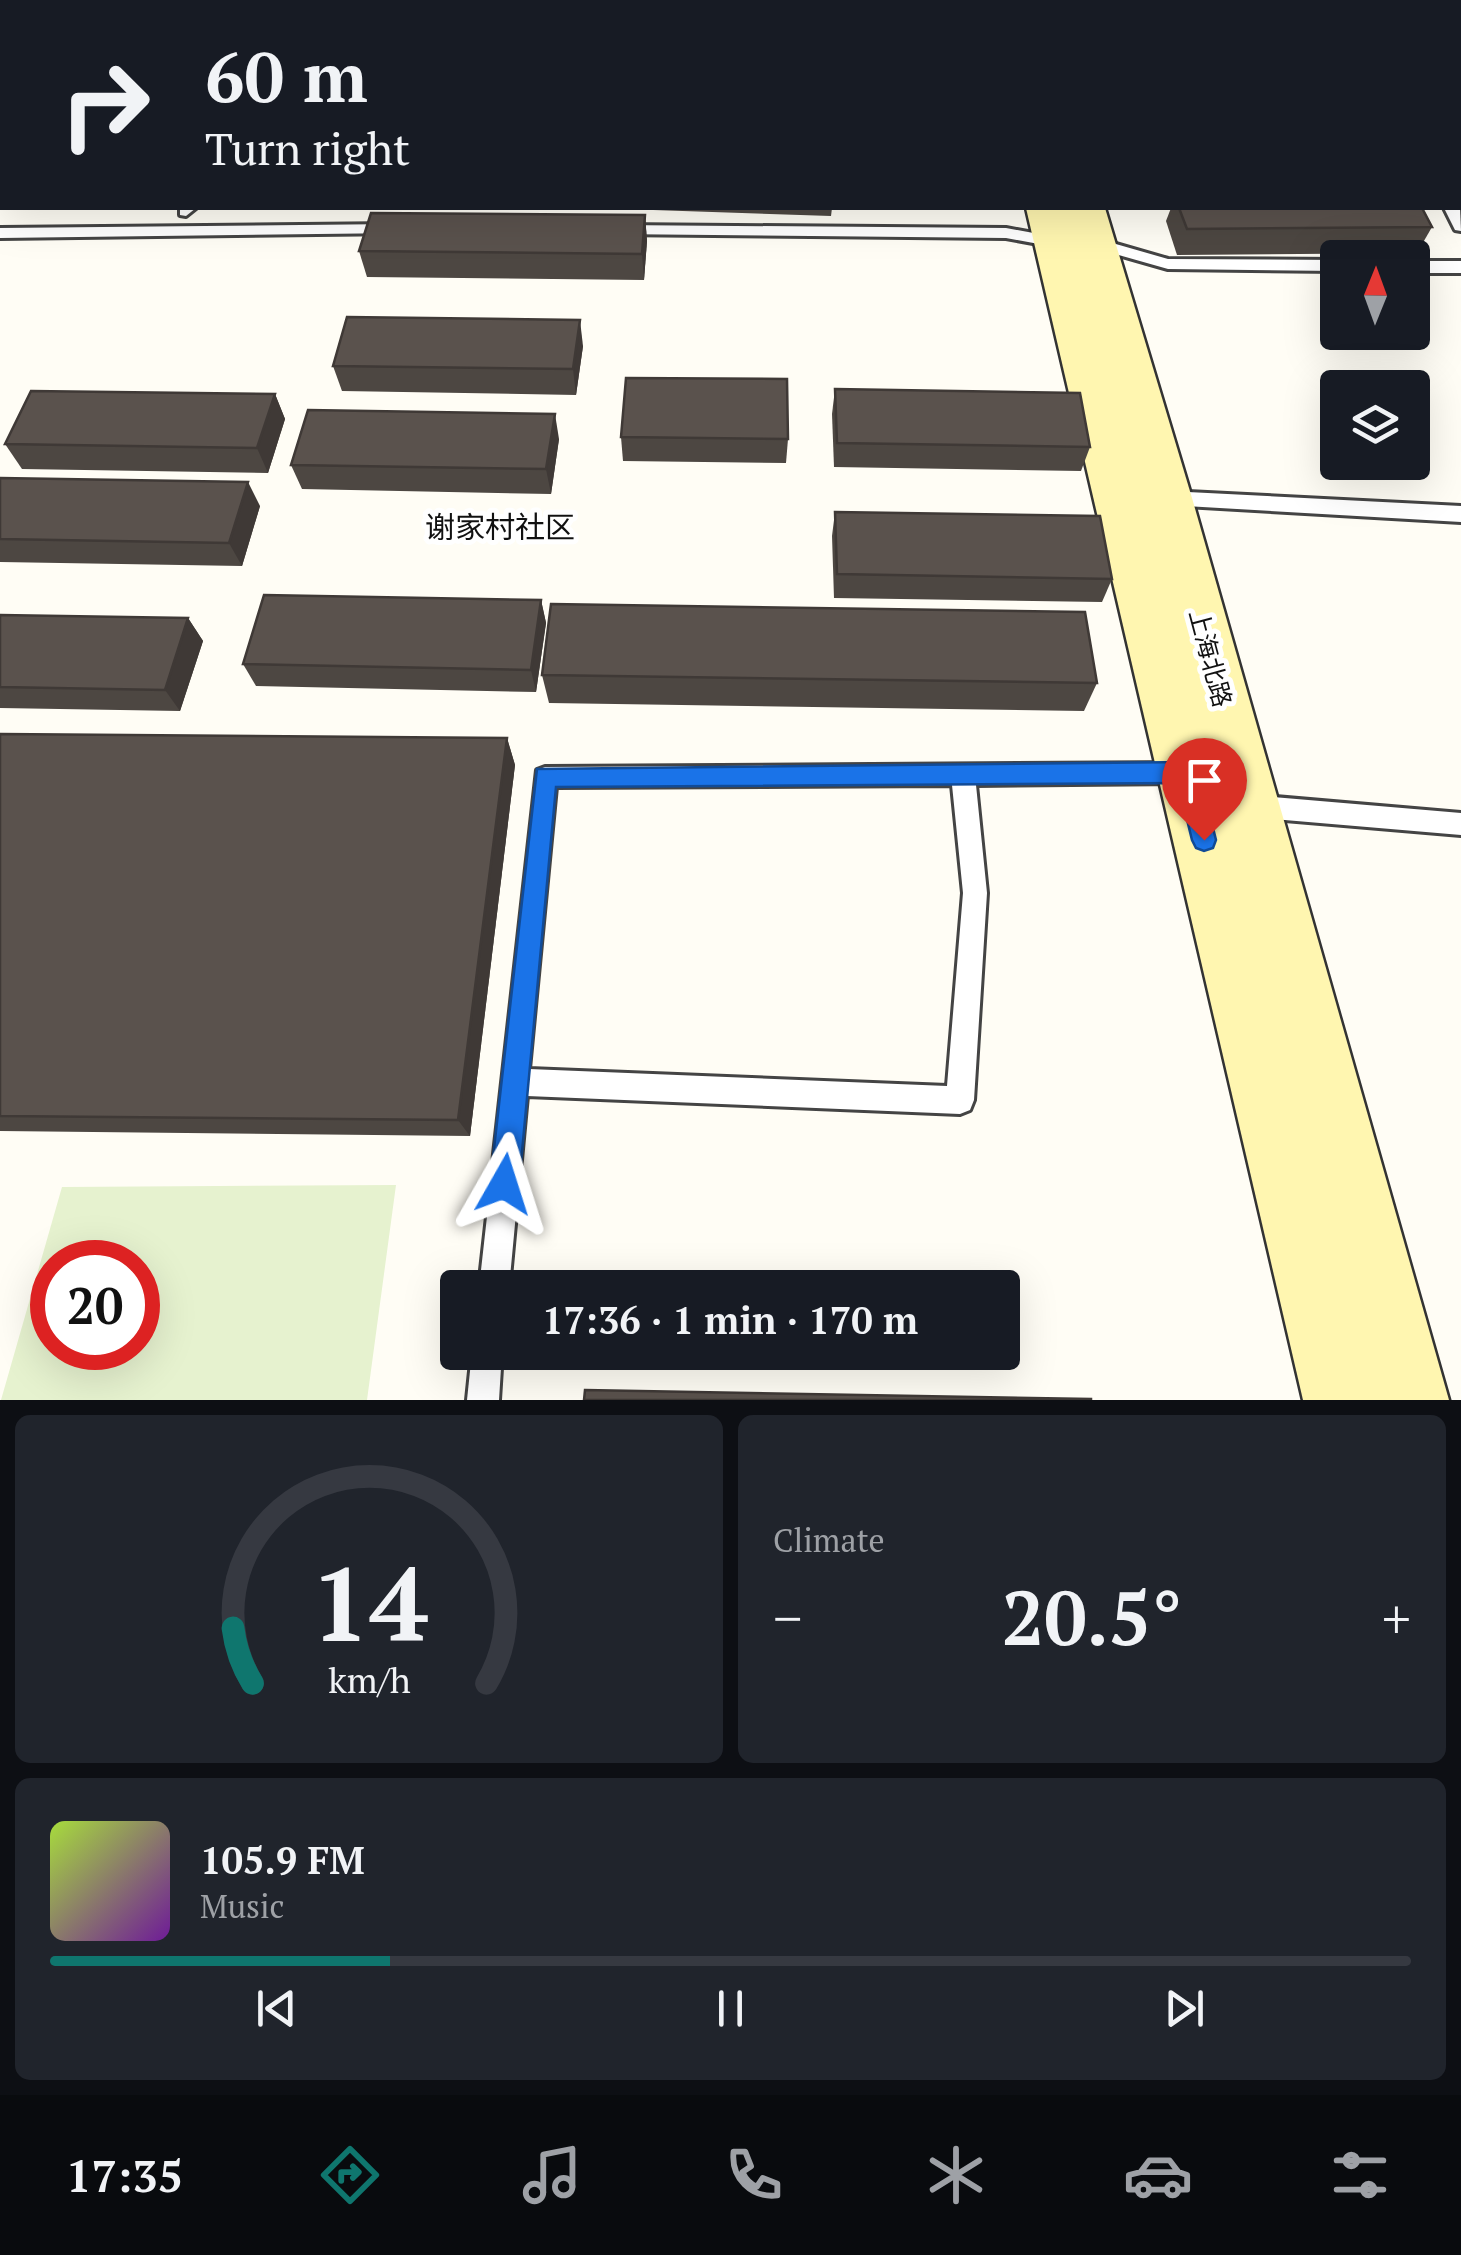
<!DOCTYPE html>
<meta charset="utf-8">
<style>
body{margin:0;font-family:"PT Serif","Noto Sans SC",serif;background:#20242c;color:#f1f3f6;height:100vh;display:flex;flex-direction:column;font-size:38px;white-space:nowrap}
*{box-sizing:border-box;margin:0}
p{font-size:32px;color:#9ea1a6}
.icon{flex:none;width:55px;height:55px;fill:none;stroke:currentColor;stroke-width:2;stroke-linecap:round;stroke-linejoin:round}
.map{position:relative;height:1400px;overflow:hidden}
.sheet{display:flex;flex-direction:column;gap:15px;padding:15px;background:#0d0f14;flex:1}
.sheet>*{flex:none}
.top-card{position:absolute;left:0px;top:0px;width:1462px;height:210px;box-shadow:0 10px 40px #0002;background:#171b24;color:#f1f3f6;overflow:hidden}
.needle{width:65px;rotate:1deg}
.buttons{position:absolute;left:1320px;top:240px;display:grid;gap:20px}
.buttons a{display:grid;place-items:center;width:110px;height:110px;border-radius:10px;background:#171b24;box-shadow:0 10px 40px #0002;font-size:50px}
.speed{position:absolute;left:30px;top:1240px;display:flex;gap:20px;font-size:50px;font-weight:700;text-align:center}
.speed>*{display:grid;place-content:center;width:130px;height:130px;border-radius:50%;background:#171b24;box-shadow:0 10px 40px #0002;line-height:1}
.speed .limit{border:15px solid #d22;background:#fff;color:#111}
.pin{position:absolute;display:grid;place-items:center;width:85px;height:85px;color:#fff;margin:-102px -42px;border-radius:50% 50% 50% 0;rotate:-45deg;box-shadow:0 0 10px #0007}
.pin .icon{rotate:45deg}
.me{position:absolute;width:110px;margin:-55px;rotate:6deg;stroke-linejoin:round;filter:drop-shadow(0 0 8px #0008)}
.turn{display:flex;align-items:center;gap:35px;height:210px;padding:0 40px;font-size:45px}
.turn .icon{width:130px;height:130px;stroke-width:2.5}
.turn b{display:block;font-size:70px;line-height:85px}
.big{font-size:75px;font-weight:600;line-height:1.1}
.sheet .tile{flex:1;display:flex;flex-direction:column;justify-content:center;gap:15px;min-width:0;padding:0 35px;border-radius:15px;background:#20242c}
.sheet .dial{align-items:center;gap:0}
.dial svg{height:260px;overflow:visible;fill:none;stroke:#363941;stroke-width:7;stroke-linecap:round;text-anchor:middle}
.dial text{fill:#f1f3f6;stroke:none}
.song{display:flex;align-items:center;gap:30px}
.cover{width:120px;height:120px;border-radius:15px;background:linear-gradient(135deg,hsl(80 70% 55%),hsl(280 70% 35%))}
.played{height:10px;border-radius:5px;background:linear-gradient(90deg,#0f766e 25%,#363941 25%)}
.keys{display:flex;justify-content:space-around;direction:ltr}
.heat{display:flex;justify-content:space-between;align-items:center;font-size:55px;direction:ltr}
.sheet .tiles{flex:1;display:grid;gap:15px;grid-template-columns:1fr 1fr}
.tile:last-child{grid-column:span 2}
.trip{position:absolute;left:440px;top:1270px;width:580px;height:100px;border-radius:10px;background:#171b24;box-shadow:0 10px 40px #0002;font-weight:600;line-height:100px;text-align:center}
.tabs{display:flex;height:160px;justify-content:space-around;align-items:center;background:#090b0e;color:#9ea1a6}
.tabs .icon{width:70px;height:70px}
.tabs .current{color:#0f766e}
.tabs b{font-size:45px;color:#f1f3f6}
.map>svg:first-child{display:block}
.pitch{fill:#e6f2cf;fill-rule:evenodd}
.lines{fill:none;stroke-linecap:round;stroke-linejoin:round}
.lane-casing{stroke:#444;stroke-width:6}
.secondary-casing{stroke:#333;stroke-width:5}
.lane{fill:#fff;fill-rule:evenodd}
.secondary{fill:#fff6b0;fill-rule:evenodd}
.wall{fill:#4d4742}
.shaded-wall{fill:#3f3936}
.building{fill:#5a524d;stroke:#3f3936;stroke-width:2.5}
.route{fill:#1a73e8;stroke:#114b97;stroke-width:2.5}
.labels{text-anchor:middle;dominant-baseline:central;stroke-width:10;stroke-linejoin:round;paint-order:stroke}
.street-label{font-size:25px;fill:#111;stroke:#fff}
.quarter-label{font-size:30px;fill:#111;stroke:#fff}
</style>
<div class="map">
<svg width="1461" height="1400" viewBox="0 0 1461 1400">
<rect width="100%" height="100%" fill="#fffdf5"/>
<path class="pitch" d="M 396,1185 L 367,1400 L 1,1400 L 62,1187 ZM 52,1262 L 138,1262 L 138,1348 L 52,1348 Z"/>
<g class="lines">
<defs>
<g id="lane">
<polygon points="1378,0 1392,0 1393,2 1379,2"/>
<polygon points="180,208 196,208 186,216 180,215"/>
<polygon points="1444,208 1460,208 1461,231 1455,230"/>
<polygon points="396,224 402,225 402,233 0,238 0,228"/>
<polygon points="618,225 1006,228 1055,237 1095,238 1168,259 1338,260 1338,271 1168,269 1094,248 1055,247 1006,238 612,234 612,226"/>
<rect x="1412" y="261" width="49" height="12"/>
<polygon points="1168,491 1461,506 1461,522 1168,505 1158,498"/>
<path d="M 1184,763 L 1192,766 L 1196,773 L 1192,780 L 1184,783 L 976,785 L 987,893 L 974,1100 L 970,1110 L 960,1114 L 527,1096 L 509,1288 L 479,1288 L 537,770 L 545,767 ZM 952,785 L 963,893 L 947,1086 L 529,1069 L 556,787 Z"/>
<polygon points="1251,795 1461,813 1461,835 1251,817 1243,813 1239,806 1243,799"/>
<polygon points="472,1352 502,1352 499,1400 467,1400"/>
</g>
<g id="secondary">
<polygon points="1011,0 1045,0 1046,2 1012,2"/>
<polygon points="1026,208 1105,208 1192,498 1449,1400 1303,1400"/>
</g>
</defs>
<use href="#lane" class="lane-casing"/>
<use href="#secondary" class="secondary-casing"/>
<use href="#lane" class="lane"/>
<use href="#secondary" class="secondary"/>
</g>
<g class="wall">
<polygon points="0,0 2,2 2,55 0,55"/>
<polygon points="1100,0 1344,0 1342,2 1101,2"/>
<polygon points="2,65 2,117 0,117 0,68"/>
<rect x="0" y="139" width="2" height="65"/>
<polygon points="101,208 159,208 158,210"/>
<polygon points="594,208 832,208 831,216"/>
<polygon points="1171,208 1422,208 1432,227 1417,253 1177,255 1166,221"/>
<polygon points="645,215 647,241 644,280 367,277 359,251"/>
<polygon points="583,346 576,395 342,391 333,366"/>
<polygon points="835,389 1090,447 1081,471 834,467 832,414"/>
<polygon points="275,394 285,419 268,473 22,469 5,444"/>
<polygon points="621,437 788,439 786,463 623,461"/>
<polygon points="559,439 551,494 302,489 291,465"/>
<polygon points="0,478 260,506 242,566 0,562"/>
<polygon points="835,512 1112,579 1102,602 834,598 832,536"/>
<polygon points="541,600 546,623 536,692 256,686 243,664"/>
<polygon points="0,615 188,618 203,641 180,711 0,708"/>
<polygon points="542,675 1097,683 1084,711 549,703"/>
<polygon points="0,734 507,738 515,765 470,1136 0,1131"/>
</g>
<g class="shaded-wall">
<polygon points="31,0 68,0 66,2 29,2"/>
<polygon points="645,215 647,241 644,280 642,254"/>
<polygon points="580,320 583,346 576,395 573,369"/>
<polygon points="275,394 285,419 268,473 257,448"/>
<polygon points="555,414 559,439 551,494 546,469"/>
<polygon points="248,482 260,506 242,566 229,543"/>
<polygon points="541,600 546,623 536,692 531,670"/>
<polygon points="188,618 203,641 180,711 165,690"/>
<polygon points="507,738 515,765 470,1136 458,1120"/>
</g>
<g class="building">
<polygon points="0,0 31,0 29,2 2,2 2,22 0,22"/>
<polygon points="54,0 138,0 229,2 53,2"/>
<rect x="528" y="0" width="135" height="2"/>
<polygon points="2,65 2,92 0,92 0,68"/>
<polygon points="0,139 2,139 2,179 0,178"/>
<polygon points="1179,208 1422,208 1432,227 1187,229"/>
<polygon points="371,213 645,215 642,254 359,251"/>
<polygon points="347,317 580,320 573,369 333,366"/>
<polygon points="626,378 787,379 788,439 621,437"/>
<polygon points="835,389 1080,393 1090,447 837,443"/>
<polygon points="31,391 275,394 257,448 5,444"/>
<polygon points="308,410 555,414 546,469 291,465"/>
<polygon points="0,478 248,482 229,543 0,539"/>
<polygon points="835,512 1100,516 1112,579 837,574"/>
<polygon points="264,595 541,600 531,670 243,664"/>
<polygon points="551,604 1085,612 1097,683 542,675"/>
<polygon points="0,615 188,618 165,690 0,687"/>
<polygon points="0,734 507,738 458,1120 0,1116"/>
<polygon points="585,1390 1091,1399 1091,1400 584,1400"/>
</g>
<polygon class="route" points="1188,762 1196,765 1199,772 1216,840 1213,848 1204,851 1196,848 1192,840 1178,783 556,787 519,1184 514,1195 504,1199 494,1195 490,1184 537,769"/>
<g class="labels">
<g class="street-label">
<text transform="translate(1211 658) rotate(75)">上海北路</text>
</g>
<g class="quarter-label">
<text x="500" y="527">谢家村社区</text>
</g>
</g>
</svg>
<div class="buttons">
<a><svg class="needle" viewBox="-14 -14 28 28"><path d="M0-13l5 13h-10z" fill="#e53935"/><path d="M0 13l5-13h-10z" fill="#9ea1a6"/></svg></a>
<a><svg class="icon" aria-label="layers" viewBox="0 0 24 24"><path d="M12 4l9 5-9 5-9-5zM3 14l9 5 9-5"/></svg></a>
</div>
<div class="speed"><div class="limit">20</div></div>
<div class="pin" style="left:1204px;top:840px;background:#d93025"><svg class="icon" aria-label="arrive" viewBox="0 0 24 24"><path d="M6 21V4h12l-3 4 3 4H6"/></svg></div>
<svg class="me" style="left:504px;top:1184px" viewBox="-20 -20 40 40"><path d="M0-17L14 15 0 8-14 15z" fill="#1a73e8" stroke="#fff" stroke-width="4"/></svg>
<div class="trip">17:36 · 1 min · 170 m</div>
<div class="top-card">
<div class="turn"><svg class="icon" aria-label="right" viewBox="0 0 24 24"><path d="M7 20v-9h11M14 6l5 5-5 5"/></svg><div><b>60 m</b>Turn right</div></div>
</div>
</div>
<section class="sheet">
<div class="tiles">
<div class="tile dial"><svg viewBox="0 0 100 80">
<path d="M14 69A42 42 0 1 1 86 69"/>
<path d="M14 69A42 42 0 0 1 8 52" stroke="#0f766e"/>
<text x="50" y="56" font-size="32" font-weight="700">14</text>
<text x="50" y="72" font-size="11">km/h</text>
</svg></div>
<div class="tile"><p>Climate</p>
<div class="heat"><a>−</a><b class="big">20.5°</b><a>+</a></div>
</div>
<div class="tile">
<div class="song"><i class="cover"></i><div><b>105.9 FM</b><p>Music</p></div></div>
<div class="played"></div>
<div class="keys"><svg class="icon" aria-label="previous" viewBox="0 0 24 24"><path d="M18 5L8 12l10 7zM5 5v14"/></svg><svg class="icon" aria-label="pause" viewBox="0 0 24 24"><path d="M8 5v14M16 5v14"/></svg><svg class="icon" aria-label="next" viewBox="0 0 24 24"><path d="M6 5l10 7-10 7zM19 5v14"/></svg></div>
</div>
</div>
</section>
<nav class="tabs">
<b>17:35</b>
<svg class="icon current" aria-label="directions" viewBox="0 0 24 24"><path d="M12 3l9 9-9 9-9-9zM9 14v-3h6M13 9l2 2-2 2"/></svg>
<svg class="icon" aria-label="music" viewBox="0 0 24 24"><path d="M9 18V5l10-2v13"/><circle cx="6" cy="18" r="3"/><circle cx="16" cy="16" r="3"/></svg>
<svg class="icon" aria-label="phone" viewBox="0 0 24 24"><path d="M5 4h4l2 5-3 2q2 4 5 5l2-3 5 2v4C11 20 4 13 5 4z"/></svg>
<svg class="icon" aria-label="climate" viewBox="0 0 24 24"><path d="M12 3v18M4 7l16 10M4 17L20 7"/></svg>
<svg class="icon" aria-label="car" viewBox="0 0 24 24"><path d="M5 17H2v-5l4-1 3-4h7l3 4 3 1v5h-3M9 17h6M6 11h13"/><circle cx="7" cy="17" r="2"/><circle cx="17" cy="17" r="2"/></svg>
<svg class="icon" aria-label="filters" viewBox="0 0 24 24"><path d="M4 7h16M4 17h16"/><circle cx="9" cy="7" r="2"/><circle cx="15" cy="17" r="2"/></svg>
</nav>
